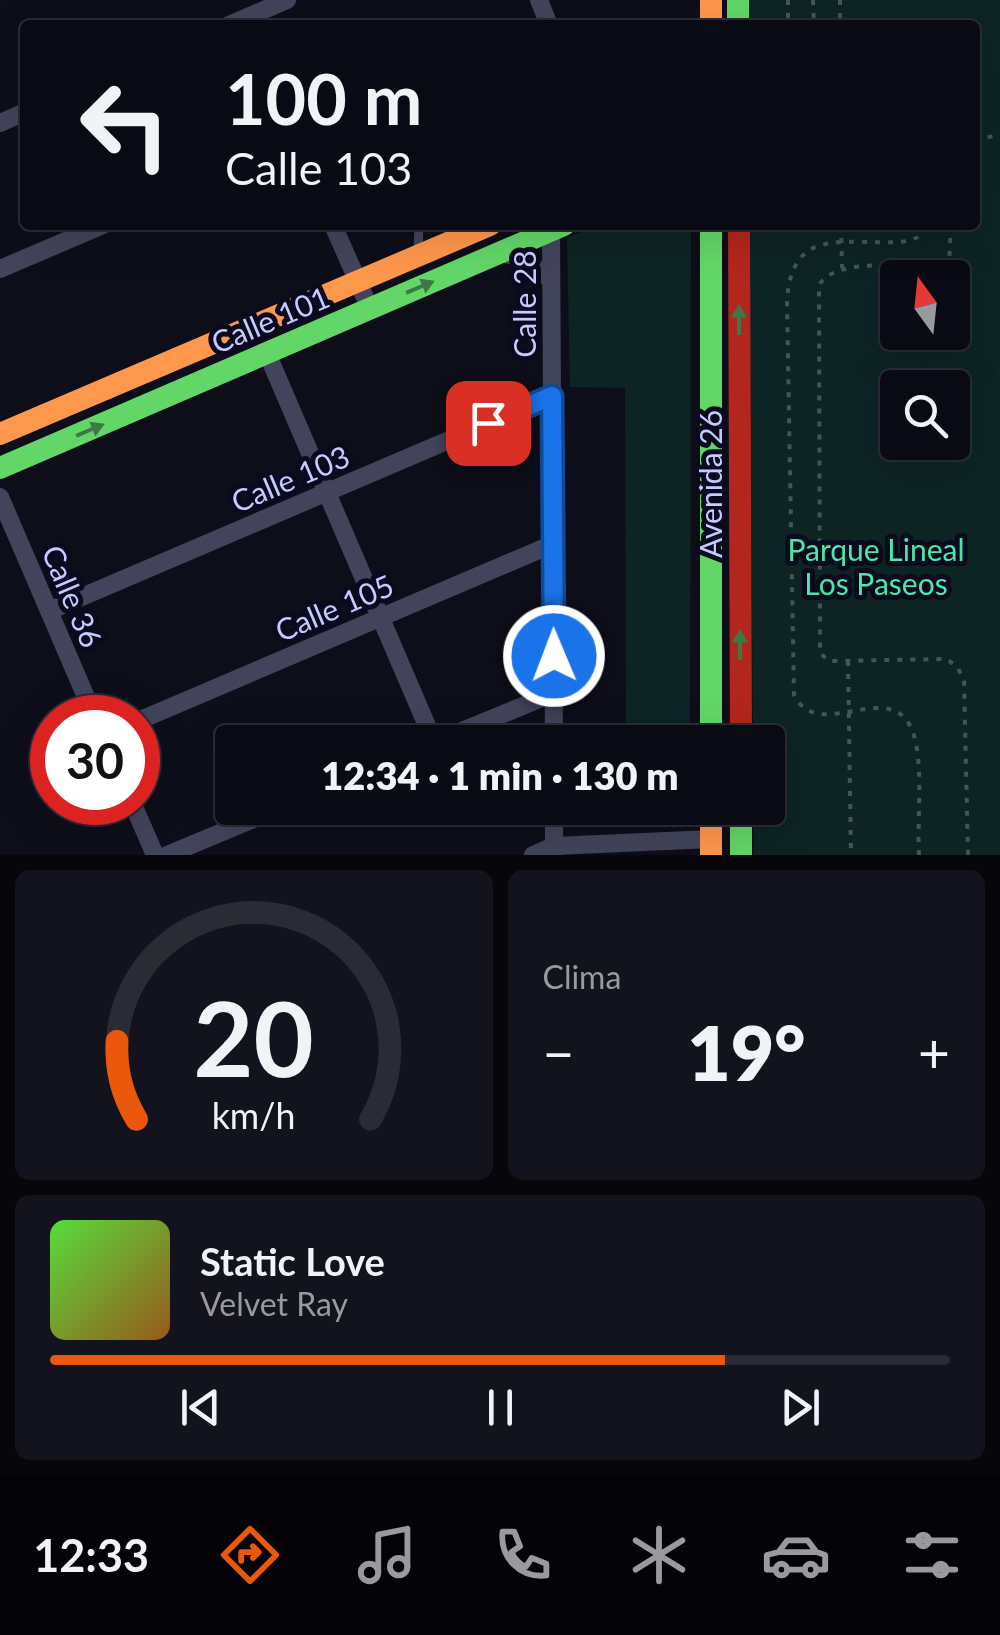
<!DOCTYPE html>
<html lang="es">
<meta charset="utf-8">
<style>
body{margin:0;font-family:Lato,sans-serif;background:#13131d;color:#f1f3f6;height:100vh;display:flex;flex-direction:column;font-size:38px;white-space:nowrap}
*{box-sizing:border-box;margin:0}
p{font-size:32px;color:#999aa0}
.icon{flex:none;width:55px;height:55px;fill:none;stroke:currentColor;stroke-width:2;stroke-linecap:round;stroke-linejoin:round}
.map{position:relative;height:855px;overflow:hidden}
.drawer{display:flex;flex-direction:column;gap:15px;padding:15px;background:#06060b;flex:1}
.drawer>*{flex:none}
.top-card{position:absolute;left:20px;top:20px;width:960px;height:210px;border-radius:10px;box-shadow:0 10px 40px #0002,0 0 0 2px #2a2b34;background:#0a0a14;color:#f1f3f6;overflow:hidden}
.needle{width:65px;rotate:345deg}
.tools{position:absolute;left:880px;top:260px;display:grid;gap:20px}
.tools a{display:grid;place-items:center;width:90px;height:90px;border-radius:10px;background:#0a0a14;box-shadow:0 10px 40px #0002,0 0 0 2px #2a2b34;font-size:50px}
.speed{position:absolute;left:30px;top:695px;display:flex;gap:20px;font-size:50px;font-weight:700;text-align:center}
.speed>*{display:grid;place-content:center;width:130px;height:130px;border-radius:50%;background:#0a0a14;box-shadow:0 10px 40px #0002,0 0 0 2px #2a2b34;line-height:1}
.speed .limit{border:15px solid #d22;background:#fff;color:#111}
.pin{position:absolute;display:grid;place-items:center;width:85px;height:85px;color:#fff;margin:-42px;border-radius:20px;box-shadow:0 5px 15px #0006}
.me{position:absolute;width:110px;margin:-55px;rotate:359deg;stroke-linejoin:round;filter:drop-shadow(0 0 8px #0008)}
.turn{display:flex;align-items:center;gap:35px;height:210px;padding:0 40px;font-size:45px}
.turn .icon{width:130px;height:130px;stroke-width:2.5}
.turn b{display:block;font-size:70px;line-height:85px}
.big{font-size:75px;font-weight:800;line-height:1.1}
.drawer .widget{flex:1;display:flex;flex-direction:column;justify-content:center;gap:15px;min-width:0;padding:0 35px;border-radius:15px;background:#13131d}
.drawer .dial{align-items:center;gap:0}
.dial svg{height:260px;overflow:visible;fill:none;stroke:#2a2b34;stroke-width:7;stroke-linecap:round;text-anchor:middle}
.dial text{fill:#f1f3f6;stroke:none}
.song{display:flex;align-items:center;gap:30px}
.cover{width:120px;height:120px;border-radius:15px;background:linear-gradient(135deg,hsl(110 70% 55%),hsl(30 70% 35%))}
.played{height:10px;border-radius:5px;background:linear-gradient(90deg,#ea580c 75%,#2a2b34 75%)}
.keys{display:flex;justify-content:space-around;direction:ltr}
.heat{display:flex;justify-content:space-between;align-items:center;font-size:55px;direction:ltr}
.drawer .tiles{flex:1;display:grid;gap:15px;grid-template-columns:1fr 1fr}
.widget:last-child{grid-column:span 2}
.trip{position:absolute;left:215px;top:725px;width:570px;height:100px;border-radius:10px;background:#0a0a14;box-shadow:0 10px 40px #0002,0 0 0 2px #2a2b34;font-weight:800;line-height:100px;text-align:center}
.menu{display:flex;height:160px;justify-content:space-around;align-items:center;background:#040408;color:#999aa0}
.menu .icon{width:70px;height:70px}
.menu .current{color:#ea580c}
.menu b{font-size:45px;color:#f1f3f6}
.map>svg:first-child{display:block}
.green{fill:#0d2422;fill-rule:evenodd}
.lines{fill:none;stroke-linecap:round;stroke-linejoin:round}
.path{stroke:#41555f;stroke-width:4;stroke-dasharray:5 8;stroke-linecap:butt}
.lane{stroke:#42445b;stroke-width:9}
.street{stroke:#42445b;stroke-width:18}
.fast{stroke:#63d668;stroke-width:22}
.slow{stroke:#ff974d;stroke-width:22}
.jam{stroke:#b3261e;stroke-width:22}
.oneway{fill:#3b7a47}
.route-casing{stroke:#114b97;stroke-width:25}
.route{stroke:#1a73e8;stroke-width:18}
.labels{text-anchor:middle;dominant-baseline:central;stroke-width:10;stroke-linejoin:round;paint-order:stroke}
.street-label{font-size:30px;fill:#c7c9ff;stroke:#0a0a1e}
.park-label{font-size:30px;fill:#4ae8a8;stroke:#0a0a1e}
</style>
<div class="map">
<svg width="1000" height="855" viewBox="0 0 1000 855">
<rect width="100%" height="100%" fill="#0e0e1a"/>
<g class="green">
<path d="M 748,0 L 1000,0 L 1000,855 L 754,855 L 753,808 L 768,808 L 768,742 L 753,742 L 749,225 L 975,225 L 975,25 L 748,25 ZM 898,278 L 952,278 L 952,332 L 898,332 ZM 898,388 L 952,388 L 952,442 L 898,442 Z"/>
<polygon points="598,225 691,225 690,742 626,742 625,388 570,387 567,238"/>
</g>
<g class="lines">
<g class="path">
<polyline points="788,0 788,25"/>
<polyline points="813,0 814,25"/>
<polyline points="840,0 840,25"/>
<polyline points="975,141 1000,134"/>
<polyline points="841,225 842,268"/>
<path d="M 951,225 L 949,265 C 915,269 837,255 819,285 L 820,653 L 829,661 L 947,659 L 958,668 L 964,681 L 968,855"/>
<polyline points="848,661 851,855"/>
<path d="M 919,855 C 917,820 923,772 915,739 C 897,669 820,747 794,695 L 787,302 C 791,220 852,248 909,241 L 918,237 L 927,225"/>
</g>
<polyline class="lane" points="418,253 419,225"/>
<g class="street">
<polyline points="539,0 549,25"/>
<polyline points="229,25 287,0"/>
<polyline points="0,123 25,112"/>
<polyline points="333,225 370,309"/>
<polyline points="551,225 554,742"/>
<polyline points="500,253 524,258 551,280"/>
<polyline points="0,269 103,225"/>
<polyline points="267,353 434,742"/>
<polyline points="0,497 95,718"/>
<polyline points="49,611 552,396"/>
<polyline points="138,721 553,544"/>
<polyline points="435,742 554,693"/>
<polyline points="132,802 155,855"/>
<polyline points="554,808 554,855"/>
<polyline points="167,855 280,808"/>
<polyline points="533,855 554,846 711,839"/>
</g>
<g class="fast">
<polyline points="738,0 738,25"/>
<polyline points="711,225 711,742"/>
<polyline points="0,468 564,225"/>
<polyline points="741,808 741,855"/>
</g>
<g class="slow">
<polyline points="711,0 711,25"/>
<polyline points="0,434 490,225"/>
<polyline points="711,808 711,855"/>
</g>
<polyline class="jam" points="739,225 741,742"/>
</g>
<defs><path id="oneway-solid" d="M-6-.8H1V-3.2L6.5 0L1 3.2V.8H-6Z" transform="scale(2.5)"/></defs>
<g class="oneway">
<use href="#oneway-solid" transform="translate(420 287) rotate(-23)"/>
<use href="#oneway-solid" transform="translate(739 320) rotate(-90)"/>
<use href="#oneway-solid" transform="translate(90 430) rotate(-23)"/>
<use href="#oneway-solid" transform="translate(740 645) rotate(-90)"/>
</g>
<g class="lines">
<defs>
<polyline id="route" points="488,423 552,396 554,656"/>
</defs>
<use href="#route" class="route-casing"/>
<use href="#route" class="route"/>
</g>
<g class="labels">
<g class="street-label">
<text transform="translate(524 304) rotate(-90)">Calle 28</text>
<text transform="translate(270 319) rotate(-23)">Calle 101</text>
<text transform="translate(290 478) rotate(-23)">Calle 103</text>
<text transform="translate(710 484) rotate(-90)">Avenida 26</text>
<text transform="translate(73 596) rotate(67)">Calle 36</text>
<text transform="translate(334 607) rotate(-23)">Calle 105</text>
</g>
<g class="park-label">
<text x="876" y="549">Parque Lineal<tspan x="876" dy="34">Los Paseos</tspan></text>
</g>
</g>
</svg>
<div class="tools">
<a><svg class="needle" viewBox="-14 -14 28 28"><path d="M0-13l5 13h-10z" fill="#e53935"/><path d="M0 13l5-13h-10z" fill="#999aa0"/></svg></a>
<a><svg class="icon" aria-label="search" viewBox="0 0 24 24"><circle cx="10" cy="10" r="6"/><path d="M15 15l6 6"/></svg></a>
</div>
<div class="speed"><div class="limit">30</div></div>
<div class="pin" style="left:488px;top:423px;background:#d93025"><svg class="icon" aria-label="arrive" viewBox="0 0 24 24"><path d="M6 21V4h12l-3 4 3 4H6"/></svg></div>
<svg class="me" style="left:554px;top:656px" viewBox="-20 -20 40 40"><circle r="17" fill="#1a73e8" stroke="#fff" stroke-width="3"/><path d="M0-11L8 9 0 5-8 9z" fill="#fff"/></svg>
<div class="trip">12:34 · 1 min · 130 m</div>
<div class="top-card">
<div class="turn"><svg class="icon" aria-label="left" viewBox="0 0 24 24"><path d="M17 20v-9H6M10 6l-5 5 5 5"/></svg><div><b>100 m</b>Calle 103</div></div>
</div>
</div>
<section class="drawer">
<div class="tiles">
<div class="widget dial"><svg viewBox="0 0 100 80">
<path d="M14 69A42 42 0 1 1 86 69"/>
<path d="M14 69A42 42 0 0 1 8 45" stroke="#ea580c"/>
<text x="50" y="56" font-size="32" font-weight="700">20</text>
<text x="50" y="72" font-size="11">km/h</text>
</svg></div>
<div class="widget"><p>Clima</p>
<div class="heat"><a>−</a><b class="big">19°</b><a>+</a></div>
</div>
<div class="widget">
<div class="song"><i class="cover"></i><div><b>Static Love</b><p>Velvet Ray</p></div></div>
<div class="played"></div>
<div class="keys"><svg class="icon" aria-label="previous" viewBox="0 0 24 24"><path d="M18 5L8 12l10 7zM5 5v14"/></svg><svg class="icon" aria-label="pause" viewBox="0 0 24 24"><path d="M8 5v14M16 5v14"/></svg><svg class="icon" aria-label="next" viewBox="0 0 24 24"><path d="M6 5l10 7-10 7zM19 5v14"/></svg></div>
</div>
</div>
</section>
<nav class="menu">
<b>12:33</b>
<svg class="icon current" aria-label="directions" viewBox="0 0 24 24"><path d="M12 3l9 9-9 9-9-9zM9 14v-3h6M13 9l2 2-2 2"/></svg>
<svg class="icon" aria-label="music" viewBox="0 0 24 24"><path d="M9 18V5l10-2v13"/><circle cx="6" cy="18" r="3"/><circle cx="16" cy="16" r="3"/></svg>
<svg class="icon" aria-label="phone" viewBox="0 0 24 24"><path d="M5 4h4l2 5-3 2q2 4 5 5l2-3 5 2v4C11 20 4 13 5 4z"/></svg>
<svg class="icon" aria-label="climate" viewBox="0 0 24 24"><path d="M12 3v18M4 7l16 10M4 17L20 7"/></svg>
<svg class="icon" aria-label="car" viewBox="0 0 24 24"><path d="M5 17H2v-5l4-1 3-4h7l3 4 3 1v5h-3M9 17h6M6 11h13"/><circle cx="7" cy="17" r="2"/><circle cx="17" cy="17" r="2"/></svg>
<svg class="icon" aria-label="filters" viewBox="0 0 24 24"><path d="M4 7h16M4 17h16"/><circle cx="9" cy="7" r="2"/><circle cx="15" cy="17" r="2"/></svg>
</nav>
